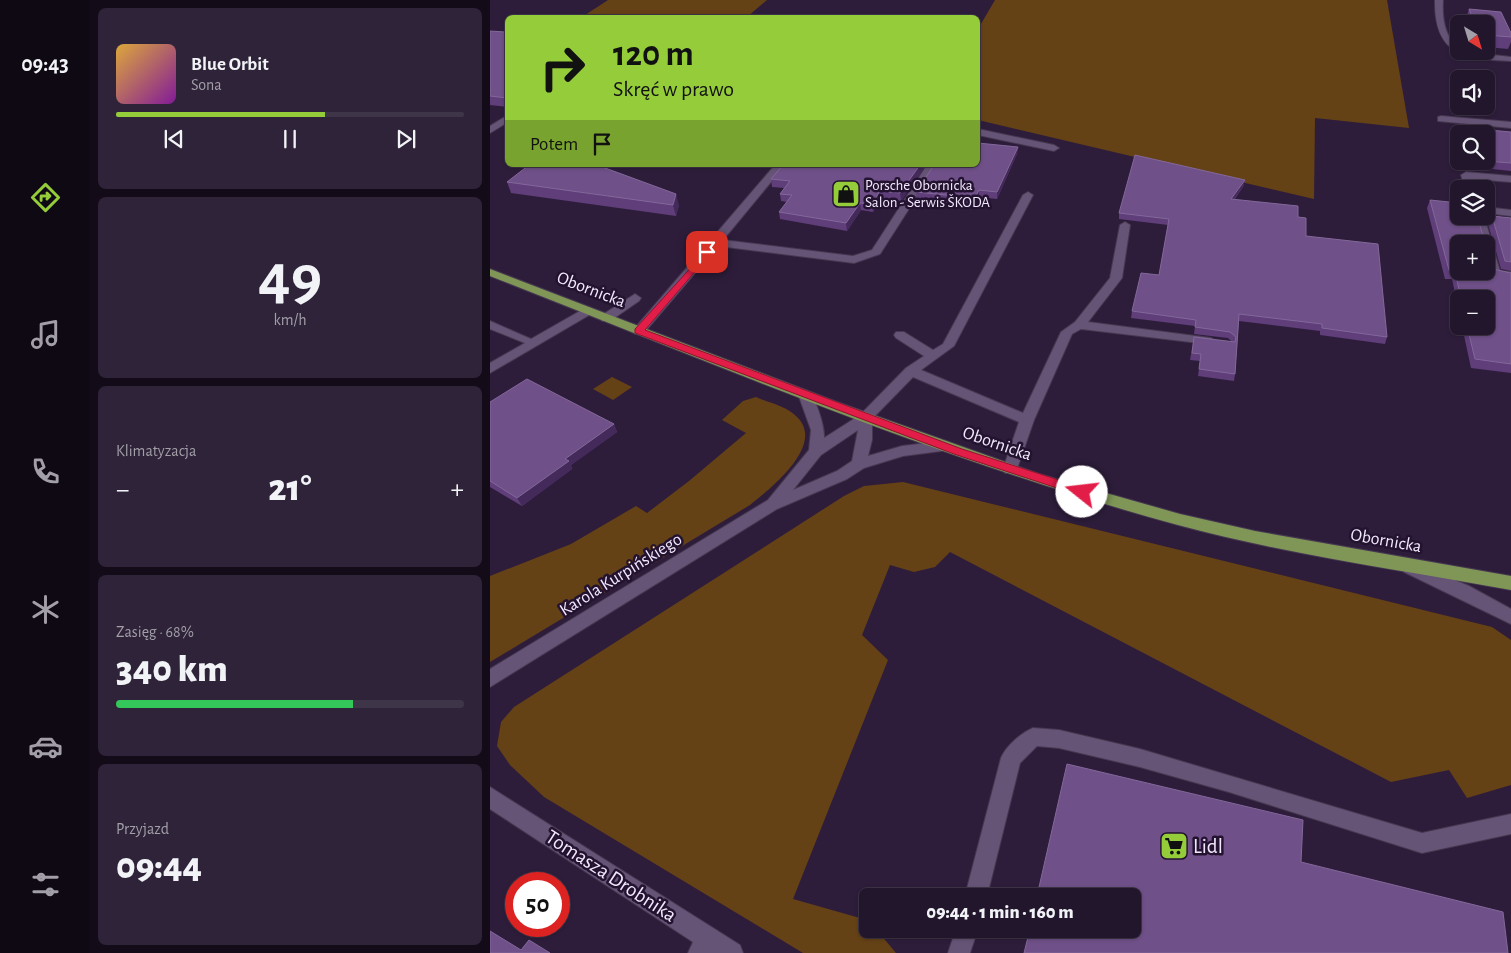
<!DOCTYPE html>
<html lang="pl">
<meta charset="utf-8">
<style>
body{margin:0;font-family:"Alegreya Sans",sans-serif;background:#2e2338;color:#f1f3f6;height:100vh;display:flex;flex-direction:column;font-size:19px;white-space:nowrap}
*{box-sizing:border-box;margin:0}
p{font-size:16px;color:#a29fa9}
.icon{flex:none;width:28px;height:28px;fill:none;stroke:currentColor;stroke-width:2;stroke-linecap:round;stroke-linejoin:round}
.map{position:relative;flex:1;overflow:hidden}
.sheet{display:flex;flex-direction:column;gap:8px;padding:8px;background:#130c18;width:400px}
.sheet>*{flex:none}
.top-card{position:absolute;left:15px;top:15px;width:475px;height:152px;border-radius:8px;box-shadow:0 1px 4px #0004,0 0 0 1px #3f3548;background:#95cc3a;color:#111;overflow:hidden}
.needle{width:32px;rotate:142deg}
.tools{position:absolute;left:960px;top:15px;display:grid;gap:10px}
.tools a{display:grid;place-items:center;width:45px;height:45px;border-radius:8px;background:#22162c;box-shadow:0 1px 4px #0004,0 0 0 1px #3f3548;font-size:25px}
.speed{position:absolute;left:15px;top:872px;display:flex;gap:10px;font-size:25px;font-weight:700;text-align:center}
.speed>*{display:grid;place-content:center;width:65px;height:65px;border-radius:50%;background:#22162c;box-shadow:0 1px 4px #0004,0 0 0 1px #3f3548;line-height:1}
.speed .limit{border:8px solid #d22;background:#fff;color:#111}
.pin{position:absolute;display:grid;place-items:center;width:42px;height:42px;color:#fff;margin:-21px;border-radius:10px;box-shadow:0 2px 8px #0006}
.me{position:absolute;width:55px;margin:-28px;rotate:286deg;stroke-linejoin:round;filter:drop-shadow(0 0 4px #0008)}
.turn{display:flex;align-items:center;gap:18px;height:105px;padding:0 25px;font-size:22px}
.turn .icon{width:65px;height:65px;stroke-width:2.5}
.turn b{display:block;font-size:35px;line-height:42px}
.then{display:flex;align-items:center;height:48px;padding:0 25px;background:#0003;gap:10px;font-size:19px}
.big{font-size:38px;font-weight:800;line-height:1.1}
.sheet .card{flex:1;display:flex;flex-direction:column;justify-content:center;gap:8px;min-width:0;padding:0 18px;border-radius:8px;background:#2e2338}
.sheet .dial{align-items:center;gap:0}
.dial b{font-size:65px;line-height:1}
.song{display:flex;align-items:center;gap:15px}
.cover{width:60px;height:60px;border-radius:8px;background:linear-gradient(135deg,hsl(40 70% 55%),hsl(290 70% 35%))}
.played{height:5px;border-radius:2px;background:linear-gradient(90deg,#95cc3a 60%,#3f3548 60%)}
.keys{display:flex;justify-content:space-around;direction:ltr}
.heat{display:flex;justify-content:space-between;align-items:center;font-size:28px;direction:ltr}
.charge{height:8px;border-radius:4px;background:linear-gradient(90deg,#34c759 68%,#3f3548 0)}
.trip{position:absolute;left:369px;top:888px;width:282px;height:50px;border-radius:8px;background:#22162c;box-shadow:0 1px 4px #0004,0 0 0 1px #3f3548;font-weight:800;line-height:50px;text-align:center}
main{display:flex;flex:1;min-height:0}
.tab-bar{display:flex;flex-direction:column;width:90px;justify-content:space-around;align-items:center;background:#0e0912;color:#a29fa9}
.tab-bar .icon{width:35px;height:35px}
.tab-bar .selected{color:#95cc3a}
.tab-bar b{font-size:22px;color:#f1f3f6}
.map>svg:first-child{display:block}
.green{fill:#654116}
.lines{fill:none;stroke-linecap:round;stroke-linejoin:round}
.minor-casing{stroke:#463851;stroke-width:2}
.major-casing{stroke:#463851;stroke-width:2}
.minor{fill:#665476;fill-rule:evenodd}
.major{fill:#7f9656;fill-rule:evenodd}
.wall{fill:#5f3e7a}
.shaded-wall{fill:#44295b}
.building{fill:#6f5088;stroke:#83689a;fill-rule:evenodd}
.route{fill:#e11d48;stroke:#92132f}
.labels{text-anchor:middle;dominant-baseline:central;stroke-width:5;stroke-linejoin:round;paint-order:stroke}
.far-poi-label{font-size:15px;fill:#f2e8fd;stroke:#231330;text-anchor:start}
.street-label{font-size:18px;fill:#f2e8fd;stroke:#231330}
.near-poi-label{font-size:21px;fill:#f2e8fd;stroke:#231330;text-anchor:start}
.near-street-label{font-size:21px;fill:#f2e8fd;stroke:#231330}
</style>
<main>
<nav class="tab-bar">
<b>09:43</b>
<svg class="icon selected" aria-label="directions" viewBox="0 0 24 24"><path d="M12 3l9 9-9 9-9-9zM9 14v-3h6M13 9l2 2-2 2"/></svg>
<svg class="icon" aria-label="music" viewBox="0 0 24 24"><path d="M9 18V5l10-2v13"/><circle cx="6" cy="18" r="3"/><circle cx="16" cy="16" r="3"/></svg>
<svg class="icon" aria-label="phone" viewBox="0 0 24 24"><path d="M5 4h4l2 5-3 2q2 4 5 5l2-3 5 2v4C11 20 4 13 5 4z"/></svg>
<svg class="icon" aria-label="climate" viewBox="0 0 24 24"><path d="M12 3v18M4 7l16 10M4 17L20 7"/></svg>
<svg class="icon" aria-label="car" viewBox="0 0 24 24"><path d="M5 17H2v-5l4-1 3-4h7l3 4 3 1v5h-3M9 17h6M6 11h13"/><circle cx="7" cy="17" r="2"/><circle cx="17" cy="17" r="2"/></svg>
<svg class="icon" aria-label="filters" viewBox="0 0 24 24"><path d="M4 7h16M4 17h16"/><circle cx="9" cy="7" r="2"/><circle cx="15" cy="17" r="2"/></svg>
</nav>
<section class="sheet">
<div class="card">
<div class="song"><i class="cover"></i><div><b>Blue Orbit</b><p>Sona</p></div></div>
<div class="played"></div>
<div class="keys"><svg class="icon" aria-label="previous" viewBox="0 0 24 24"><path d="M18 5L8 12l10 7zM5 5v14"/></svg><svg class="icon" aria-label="pause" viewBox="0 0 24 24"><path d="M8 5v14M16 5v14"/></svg><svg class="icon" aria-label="next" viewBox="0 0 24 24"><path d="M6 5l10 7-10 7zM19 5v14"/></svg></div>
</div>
<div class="card dial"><b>49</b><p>km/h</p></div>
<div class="card"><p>Klimatyzacja</p>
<div class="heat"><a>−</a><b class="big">21°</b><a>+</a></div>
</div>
<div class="card"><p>Zasięg · 68%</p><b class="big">340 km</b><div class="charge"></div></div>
<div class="card"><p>Przyjazd</p><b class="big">09:44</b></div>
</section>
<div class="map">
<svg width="1021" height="953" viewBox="0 0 1021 953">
<rect width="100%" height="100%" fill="#2d1d3b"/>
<g class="green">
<polygon points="118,0 277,0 257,17 92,17"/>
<polygon points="505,0 897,0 919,128 825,118 824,199 488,120 488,29"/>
<polygon points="122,377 142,387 123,400 103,389"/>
<path d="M 266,397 C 279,403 297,406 307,417 C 336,445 280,489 260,505 L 0,662 L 0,576 L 81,544 L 146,506 L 157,513 L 199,481 L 256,433 L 232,420 L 253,401 Z"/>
<polygon points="413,482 1002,627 1021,640 1021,785 977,798 959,770 901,782 460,552 445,567 424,572 400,565 372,635 398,660 303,899 377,920 378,929 386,929 406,953 313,953 54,797 20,765 7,746 11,722 24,707 354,496 374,486"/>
</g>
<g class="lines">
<defs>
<g id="minor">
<path d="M 945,0 L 953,0 C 952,17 954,37 969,47 L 969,51 L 1021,57 L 1021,61 C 975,59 944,56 945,0 Z"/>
<polygon points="18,115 18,122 0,133 0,126"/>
<polygon points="951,116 1021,122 1021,128 948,121 948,117"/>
<polygon points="488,129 564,145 569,148 564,151 488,135"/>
<polygon points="285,165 295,165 233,240 363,256 382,250 437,165 447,165 390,254 364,263 228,246 153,334 145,334 143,331 145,328"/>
<polygon points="976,172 1021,176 1021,182 982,179 985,189 975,189 971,175"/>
<path d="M 538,192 L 543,195 L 464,346 L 431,370 L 533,413 L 571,332 L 585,322 L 620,278 L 630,225 L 635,222 L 640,225 L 632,278 L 598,322 L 721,338 L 727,342 L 726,345 L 591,329 L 582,334 L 544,420 L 527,469 L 525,473 L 515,473 L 513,469 L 529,422 L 423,377 L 382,419 L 382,440 L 378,456 L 412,446 L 454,441 L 461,446 L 459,450 L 413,456 L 374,468 L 357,479 L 287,509 L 0,687 L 0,669 L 278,500 L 319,450 L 321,430 L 308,394 L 310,391 L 315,390 C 325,392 335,428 334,438 L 370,415 L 416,368 L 434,356 L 406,338 L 404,335 L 406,332 L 414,332 L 443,350 L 453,344 L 533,195 ZM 368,430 L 362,461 L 347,471 L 303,490 L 331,455 Z"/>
<polygon points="996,207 1021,210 1021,216 996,213"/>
<path d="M 984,216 L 994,216 L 1010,271 L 1021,272 L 1021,280 L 1001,276 C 995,266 996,255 996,244 L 991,244 Z"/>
<polygon points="145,294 151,298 149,301 120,321 112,321 110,318 112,315"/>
<polygon points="97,307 101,308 103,311 101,314 0,373 0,363 35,343 0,329 0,321 41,339"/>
<polygon points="920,561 979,586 1021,609 1021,624 914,572 912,567 914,562"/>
<path d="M 543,728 L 569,730 L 650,749 L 932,833 L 1021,814 L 1021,834 L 932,853 L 739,792 L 650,767 L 569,748 L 547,746 L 530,763 L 497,896 L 475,896 L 511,758 C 516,746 531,733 543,728 Z"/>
<polygon points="0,787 250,945 253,953 198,953 203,942 0,809"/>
<polygon points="466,929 488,929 480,953 458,953"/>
</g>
<path id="major" d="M 0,269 L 347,402 L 549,474 L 690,514 L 765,531 L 1021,576 L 1021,590 C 911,570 795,554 688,525 C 453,461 227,365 0,276 Z"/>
</defs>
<use href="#minor" class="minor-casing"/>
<use href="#major" class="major-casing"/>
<use href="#minor" class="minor"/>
<use href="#major" class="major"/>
</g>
<g class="wall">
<polygon points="979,9 1021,33 1021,42 1018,49 996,47 996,24 977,24 975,21"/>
<polygon points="0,31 15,32 18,31 18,107 0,105"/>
<polygon points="967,127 969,134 969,150 964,134"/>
<polygon points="1021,132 1021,171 974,166 972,161 996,161 996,134"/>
<polygon points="528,147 527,154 507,199 489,197 485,206 427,200 426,192"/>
<polygon points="436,165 411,201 391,199 383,212 371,210 357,231 290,219 289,212 297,202 291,201 290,194 294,188 282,187 281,179"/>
<polygon points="115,168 189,205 186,216 21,193 17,182"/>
<polygon points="755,180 753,187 744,200 808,217 816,236 897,337 895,344 830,335 830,331 749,321 745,374 744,381 708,376 710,361 700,360 704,337 742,342 738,338 704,334 705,326 641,318 642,311 669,275 678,225 629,219 629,213"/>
<polygon points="940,200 998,257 1003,269 1021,273 1021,373 981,368 972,326 996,326 996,299 969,299 969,311 962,279 955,279 937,208"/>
<polygon points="1002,216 1021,218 1021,271 1011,269 998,224"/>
<polygon points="0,402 124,424 127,432 81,465 82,469 32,506 0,487"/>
</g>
<g class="shaded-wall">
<polygon points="528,147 527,154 507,199 507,192"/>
<polygon points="105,165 119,165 108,174"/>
<polygon points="430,165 436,165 411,201 410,193"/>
<polygon points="755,180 753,187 739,205 741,199"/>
<polygon points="489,190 489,197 485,206 485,198"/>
<polygon points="390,191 391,199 383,212 382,204"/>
<polygon points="186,194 189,205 186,216 183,205"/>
<polygon points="370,203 371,210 357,231 356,223"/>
<polygon points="124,424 127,432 81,465 82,469 32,506 27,498 75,459"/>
</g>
<g class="building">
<polygon points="979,9 1011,12 1021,33 1021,37 996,35 996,24 985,24"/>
<polygon points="0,31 15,32 18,31 18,98 0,96"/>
<polygon points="967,127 1021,132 1021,163 996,161 996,134 969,134"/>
<polygon points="488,143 528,147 507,192 489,190 485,198 426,192 444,165 488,165"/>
<polygon points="645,155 755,180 741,199 808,206 808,217 816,218 816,236 888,244 897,337 832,328 832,324 749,314 745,374 709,369 711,354 702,353 704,337 745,342 746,337 740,332 705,327 706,320 642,311 651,273 669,275 679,219 629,213"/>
<polygon points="39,165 107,165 186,194 183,205 17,182"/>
<polygon points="293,165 430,165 410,193 390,191 382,204 370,203 356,223 289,212 302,195 290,194 300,181 281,179"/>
<path d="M 940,200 L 969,203 L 969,216 L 987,216 L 993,236 L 998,238 L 998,257 L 1003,269 L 1021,273 L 1021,364 L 985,359 L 977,326 L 996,326 L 996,299 L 971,299 L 965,271 L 959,270 ZM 969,244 L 996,244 L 996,271 L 969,271 Z"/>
<polygon points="1002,216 1021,218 1021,262 1015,261"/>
<polygon points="37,379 124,424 75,459 79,461 27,498 0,481 0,402"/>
<polygon points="577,764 813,820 811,862 1013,912 1018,953 534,953 540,929 642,929 642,896 547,896"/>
<polygon points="0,931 31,950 39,940 60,953 0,953"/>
</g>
<polygon class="route" points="217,250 221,252 220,254 155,330 472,449 597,489 597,495 588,495 464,454 145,333 145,329"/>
<defs>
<symbol id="shop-square" viewBox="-11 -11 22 22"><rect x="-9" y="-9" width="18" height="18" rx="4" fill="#95cc3a" stroke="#231330"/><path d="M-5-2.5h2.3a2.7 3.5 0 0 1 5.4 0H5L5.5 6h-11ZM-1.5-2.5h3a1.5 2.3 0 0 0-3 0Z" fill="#111"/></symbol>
<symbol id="supermarket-square" viewBox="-11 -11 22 22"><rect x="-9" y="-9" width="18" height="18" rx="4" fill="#95cc3a" stroke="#231330"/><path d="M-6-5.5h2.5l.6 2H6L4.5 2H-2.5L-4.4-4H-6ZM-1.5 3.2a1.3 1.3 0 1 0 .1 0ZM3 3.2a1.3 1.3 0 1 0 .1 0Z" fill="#111"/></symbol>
</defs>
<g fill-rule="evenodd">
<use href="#shop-square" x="340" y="178" width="32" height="32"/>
<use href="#supermarket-square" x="668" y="830" width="32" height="32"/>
</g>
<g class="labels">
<g class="far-poi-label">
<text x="375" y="185">Porsche Obornicka<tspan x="375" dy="17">Salon - Serwis ŠKODA</tspan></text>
</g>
<g class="street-label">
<text transform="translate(101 290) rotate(21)">Obornicka</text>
<text transform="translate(507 444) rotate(19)">Obornicka</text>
<text transform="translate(896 541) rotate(10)">Obornicka</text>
<text transform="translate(131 575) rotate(-32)">Karola Kurpińskiego</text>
</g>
<g class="near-poi-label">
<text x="703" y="846">Lidl</text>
</g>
<g class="near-street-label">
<text transform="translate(121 876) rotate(33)">Tomasza Drobnika</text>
</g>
</g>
</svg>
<div class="tools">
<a><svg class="needle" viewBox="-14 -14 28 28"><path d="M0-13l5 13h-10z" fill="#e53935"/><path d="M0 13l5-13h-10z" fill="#a29fa9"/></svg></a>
<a><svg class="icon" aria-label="sound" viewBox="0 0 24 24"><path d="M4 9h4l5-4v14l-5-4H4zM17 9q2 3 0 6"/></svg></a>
<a><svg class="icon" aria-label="search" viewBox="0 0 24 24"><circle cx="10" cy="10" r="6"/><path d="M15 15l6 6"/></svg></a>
<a><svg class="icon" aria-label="layers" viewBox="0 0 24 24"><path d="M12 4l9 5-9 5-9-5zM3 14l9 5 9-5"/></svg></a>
<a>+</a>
<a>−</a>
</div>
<div class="speed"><div class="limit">50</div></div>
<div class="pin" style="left:217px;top:252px;background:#d93025"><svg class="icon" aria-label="arrive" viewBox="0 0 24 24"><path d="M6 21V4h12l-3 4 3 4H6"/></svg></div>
<svg class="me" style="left:592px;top:492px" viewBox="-20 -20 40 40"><circle r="19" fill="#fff"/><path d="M0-13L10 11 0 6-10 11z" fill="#e11d48"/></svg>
<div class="trip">09:44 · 1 min · 160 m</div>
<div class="top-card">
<div class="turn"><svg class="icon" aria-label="right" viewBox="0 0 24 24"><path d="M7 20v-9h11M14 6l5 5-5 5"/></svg><div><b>120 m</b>Skręć w prawo</div></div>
<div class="then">Potem<svg class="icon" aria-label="arrive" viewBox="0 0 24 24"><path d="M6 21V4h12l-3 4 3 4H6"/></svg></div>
</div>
</div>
</main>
